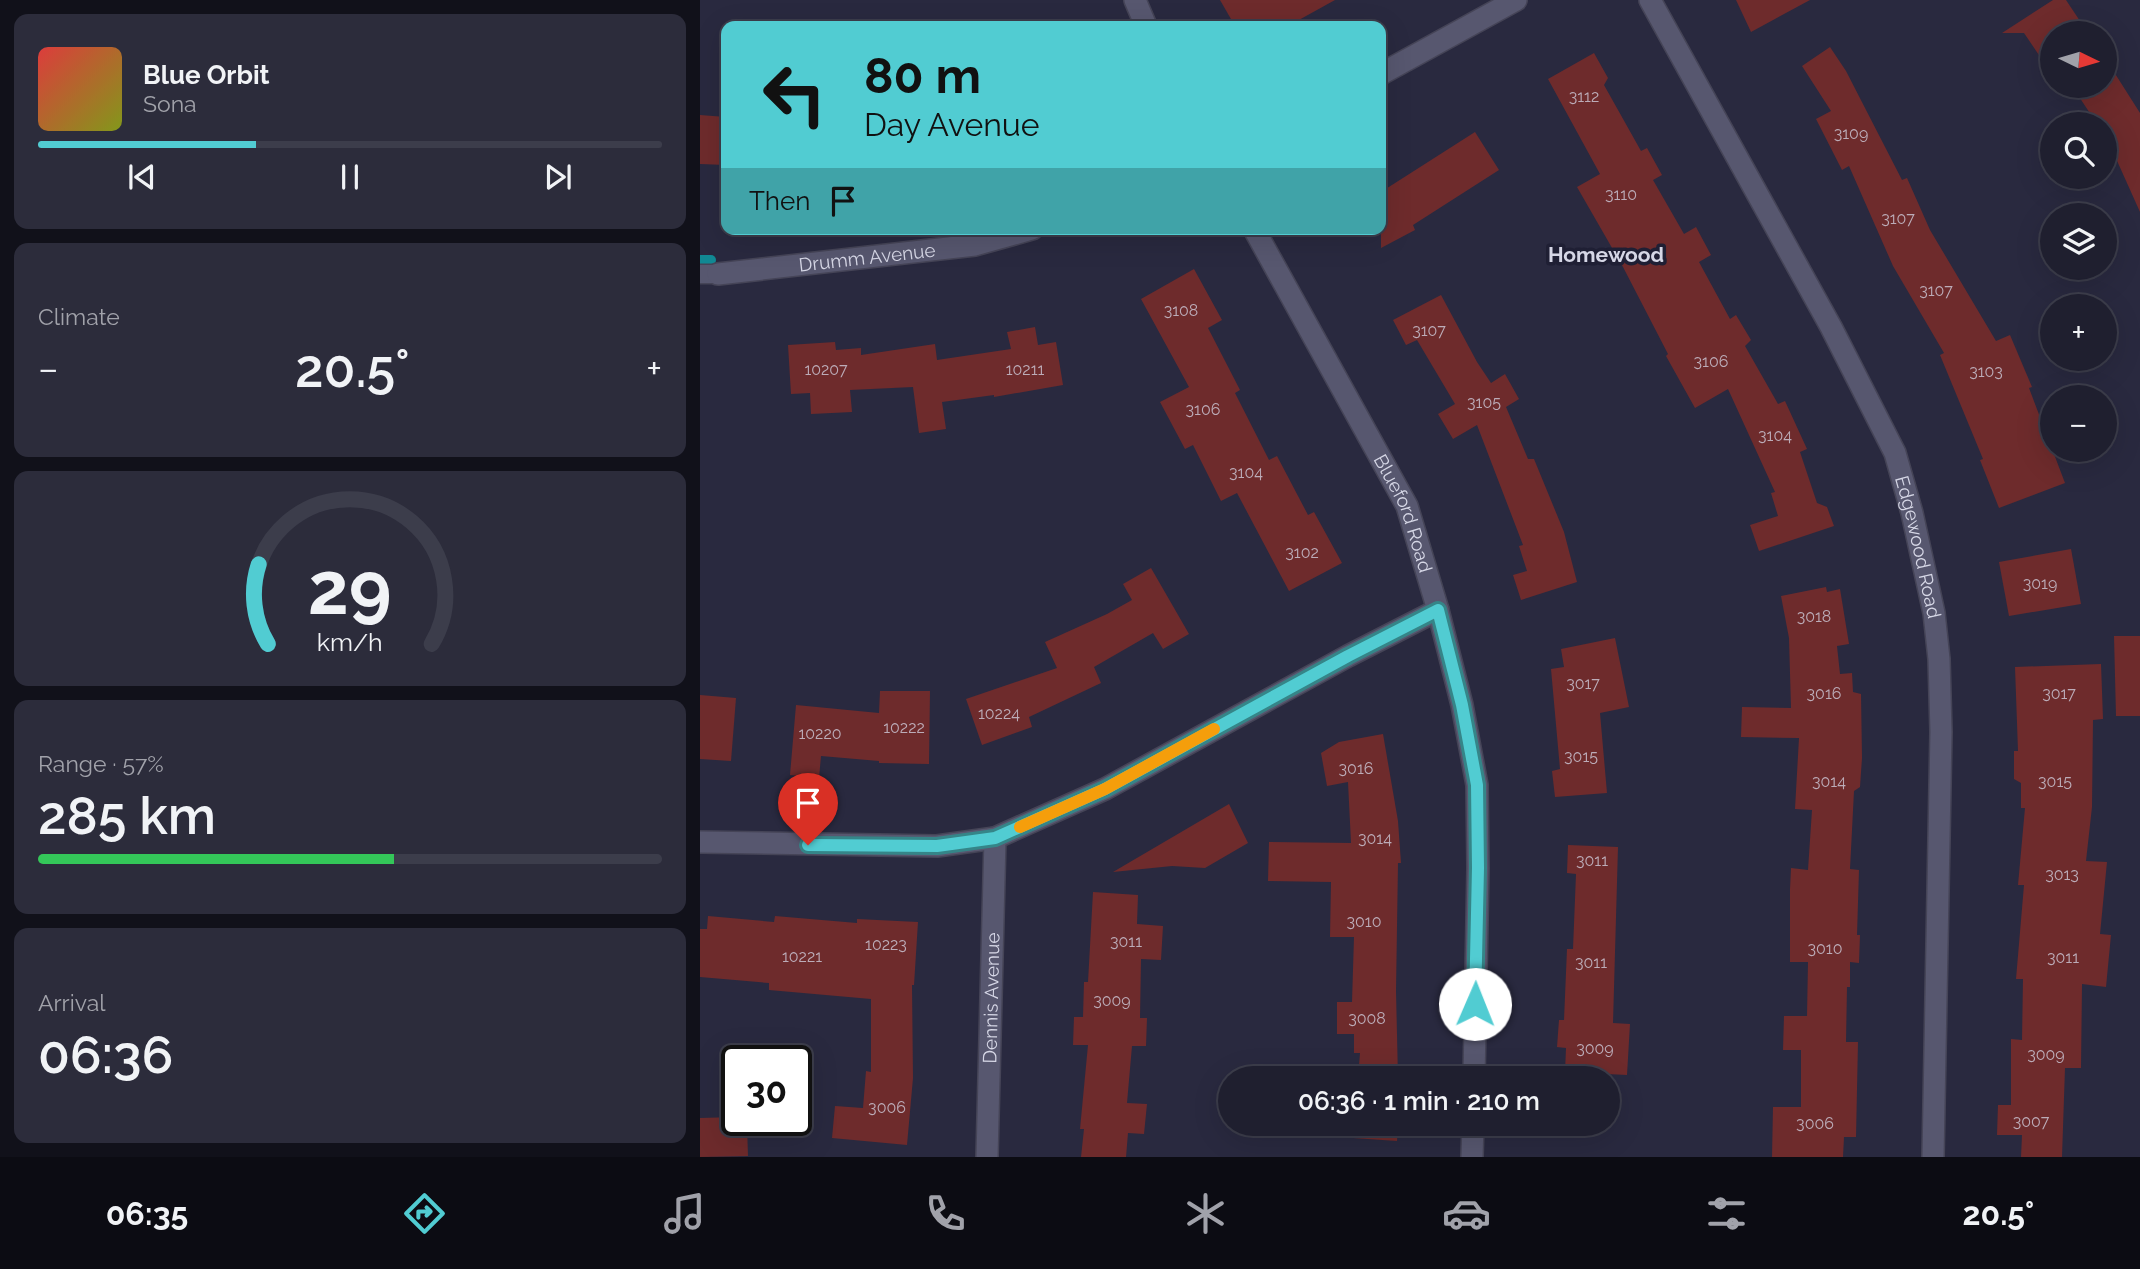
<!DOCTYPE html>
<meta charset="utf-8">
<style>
body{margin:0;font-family:Raleway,sans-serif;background:#2c2c3b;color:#f1f3f6;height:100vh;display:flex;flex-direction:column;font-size:26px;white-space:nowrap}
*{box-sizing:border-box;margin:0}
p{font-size:23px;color:#a1a2aa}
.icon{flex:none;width:38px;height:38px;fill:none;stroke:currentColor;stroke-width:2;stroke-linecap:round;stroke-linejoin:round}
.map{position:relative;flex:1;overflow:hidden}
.details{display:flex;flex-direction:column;gap:14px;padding:14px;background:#11111a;width:700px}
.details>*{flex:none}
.top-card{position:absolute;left:21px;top:21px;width:665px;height:214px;border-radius:14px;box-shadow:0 7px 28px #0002,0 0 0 2px #3c3d4b;background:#51ccd2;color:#111;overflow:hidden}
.needle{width:46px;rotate:95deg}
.controls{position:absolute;left:1340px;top:21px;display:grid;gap:14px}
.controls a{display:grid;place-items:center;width:77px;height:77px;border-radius:50%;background:#1f1f2f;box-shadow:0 7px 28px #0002,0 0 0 2px #3c3d4b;font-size:35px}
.speed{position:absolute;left:21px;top:1045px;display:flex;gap:14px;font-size:35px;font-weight:700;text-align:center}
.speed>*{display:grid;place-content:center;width:91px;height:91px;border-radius:50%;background:#1f1f2f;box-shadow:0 7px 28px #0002,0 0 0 2px #3c3d4b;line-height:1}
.speed .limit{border:4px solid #111;border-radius:10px;background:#fff;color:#111}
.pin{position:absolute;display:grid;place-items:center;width:60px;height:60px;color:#fff;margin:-72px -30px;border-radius:50% 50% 50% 0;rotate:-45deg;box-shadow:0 0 7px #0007}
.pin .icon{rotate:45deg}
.me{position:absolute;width:77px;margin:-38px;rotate:1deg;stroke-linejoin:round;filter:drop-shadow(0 0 5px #0008)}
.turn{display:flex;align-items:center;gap:24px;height:147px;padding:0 28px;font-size:32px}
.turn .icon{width:91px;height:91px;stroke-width:2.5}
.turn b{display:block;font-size:49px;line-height:60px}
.then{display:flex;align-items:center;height:66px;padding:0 28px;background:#0003;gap:14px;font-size:26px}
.big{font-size:52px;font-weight:600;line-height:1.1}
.details .widget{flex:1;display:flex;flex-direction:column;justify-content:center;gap:10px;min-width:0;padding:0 24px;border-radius:14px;background:#2c2c3b}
.details .dial{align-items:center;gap:0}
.dial svg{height:182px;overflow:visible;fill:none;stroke:#3c3d4b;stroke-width:7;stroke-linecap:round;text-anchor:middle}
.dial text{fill:#f1f3f6;stroke:none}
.song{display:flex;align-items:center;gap:21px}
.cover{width:84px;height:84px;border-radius:10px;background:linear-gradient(135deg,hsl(0 70% 55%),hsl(70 70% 35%))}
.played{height:7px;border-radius:4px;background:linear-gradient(90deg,#51ccd2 35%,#3c3d4b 35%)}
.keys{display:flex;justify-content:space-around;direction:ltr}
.heat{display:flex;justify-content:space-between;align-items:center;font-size:38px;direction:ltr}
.charge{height:10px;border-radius:5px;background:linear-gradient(90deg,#34c759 57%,#3c3d4b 0)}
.trip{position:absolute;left:518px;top:1066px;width:402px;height:70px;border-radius:35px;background:#1f1f2f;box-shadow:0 7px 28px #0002,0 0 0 2px #3c3d4b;font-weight:600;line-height:70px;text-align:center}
.tabs{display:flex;height:112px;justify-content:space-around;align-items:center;background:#0c0c13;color:#a1a2aa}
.tabs .icon{width:49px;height:49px}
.tabs .current{color:#51ccd2}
.tabs b{font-size:32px;color:#f1f3f6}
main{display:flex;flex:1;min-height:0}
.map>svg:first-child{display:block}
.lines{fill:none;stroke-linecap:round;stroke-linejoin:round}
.stream{stroke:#118893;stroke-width:10}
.building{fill:#6e2b2c}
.service-casing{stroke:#454457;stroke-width:21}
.minor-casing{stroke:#454457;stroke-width:24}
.service{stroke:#57576f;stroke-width:18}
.minor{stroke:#57576f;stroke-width:21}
.route-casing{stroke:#358588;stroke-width:18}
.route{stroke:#51ccd2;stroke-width:12}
.slow{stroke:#f59e0b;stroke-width:12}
.labels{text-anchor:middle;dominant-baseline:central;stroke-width:7;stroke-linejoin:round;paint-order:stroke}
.number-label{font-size:16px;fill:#bcacb8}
.street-label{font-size:19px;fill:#d6d7e6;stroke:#1f1f34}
.neighbourhood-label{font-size:21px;font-weight:bold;fill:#d6d7e6;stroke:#1f1f34}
</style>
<main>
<section class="details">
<div class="widget">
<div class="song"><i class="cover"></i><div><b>Blue Orbit</b><p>Sona</p></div></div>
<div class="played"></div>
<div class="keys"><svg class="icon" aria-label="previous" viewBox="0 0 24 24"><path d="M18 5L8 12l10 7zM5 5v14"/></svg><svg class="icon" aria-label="pause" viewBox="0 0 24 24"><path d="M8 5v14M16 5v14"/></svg><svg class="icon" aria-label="next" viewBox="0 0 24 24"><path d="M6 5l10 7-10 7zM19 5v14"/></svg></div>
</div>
<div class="widget"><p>Climate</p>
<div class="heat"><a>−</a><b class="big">20.5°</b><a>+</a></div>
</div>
<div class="widget dial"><svg viewBox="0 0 100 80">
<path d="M14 69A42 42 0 1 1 86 69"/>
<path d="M14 69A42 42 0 0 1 10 34" stroke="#51ccd2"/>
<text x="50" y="56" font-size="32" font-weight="700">29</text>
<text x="50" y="72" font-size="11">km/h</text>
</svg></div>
<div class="widget"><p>Range · 57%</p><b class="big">285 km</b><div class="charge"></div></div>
<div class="widget"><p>Arrival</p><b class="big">06:36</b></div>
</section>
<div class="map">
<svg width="1440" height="1157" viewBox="0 0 1440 1157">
<rect width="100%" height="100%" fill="#29293f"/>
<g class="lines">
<polyline class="stream" points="0,260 11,260"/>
</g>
<g class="building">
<polygon points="520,0 635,0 588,26 535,26"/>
<polygon points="1036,0 1110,0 1051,32"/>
<polygon points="1353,0 1366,0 1388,33 1353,33 1353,76 1324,33 1302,33"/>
<polygon points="1130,47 1146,71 1202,180 1207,178 1230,230 1296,341 1310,335 1332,387 1329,388 1365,483 1299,508 1280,460 1283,459 1240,355 1244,353 1193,266 1149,166 1142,170 1116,119 1131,111 1102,66"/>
<polygon points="894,53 908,78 904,85 941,151 947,148 962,175 953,180 984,234 996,227 1011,255 999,262 1030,319 1036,315 1051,340 1045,346 1078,404 1085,401 1107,449 1100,452 1117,503 1127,507 1134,526 1059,551 1050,525 1078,516 1071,493 1075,492 1028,389 995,408 966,356 968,354 923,267 877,187 900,174 848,79"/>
<polygon points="1407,61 1440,113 1440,212 1405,134 1405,124 1397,124 1372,86 1405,86"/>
<polygon points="0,115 26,117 26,165 0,164"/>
<polygon points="775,132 799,170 713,225 715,230 681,248 681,192"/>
<polygon points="494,269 522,320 508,328 540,390 535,393 569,460 577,456 608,515 614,512 642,563 589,591 537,493 521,501 493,445 485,449 460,402 489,387 441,299"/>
<polygon points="741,295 777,362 791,383 805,374 819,399 806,407 828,459 834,459 864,532 877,582 821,600 813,575 827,571 819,546 823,545 777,425 753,439 738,414 755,404 717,340 706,345 693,320"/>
<polygon points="335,327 338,345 356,342 363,385 294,397 294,395 242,402 246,429 219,433 213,387 150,390 152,412 111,414 110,393 91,394 88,345 135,342 136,350 161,348 161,355 235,344 237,360 311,349 307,332"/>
<polygon points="1371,549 1381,604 1309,616 1299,562"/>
<polygon points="451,568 489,634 463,649 453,633 394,667 401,683 329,717 332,727 282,745 266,699 357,668 345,642 407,614 432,600 423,584"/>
<polygon points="1126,587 1127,592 1140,589 1149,644 1137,646 1140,674 1152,673 1153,692 1161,694 1162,758 1160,787 1154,791 1150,869 1159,870 1157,935 1160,935 1159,963 1150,962 1150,987 1147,987 1146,1042 1158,1042 1156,1137 1144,1137 1143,1157 1072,1157 1073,1107 1101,1107 1101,1050 1083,1050 1084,1016 1107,1016 1108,962 1090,962 1090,889 1091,868 1108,870 1112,810 1095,809 1099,738 1041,737 1042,707 1091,708 1089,638 1081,596"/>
<polygon points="1414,636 1440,636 1440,716 1416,716"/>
<polygon points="915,638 929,707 900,713 907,793 855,797 852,771 860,769 851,669 864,667 861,649"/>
<polygon points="1401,664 1403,719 1393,720 1392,807 1386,861 1407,862 1400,934 1411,935 1406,987 1382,984 1381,1068 1365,1068 1362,1157 1321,1157 1322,1135 1297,1135 1298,1105 1311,1105 1311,1039 1322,1040 1323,979 1316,979 1324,885 1318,885 1325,808 1321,808 1321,783 1314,779 1314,751 1318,751 1315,667"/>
<polygon points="180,691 230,691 229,764 179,763 179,761 121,756 119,778 90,775 96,705 179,713"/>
<polygon points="0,695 36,698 31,761 0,759"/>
<polygon points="683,734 698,821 701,863 698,863 696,991 698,1078 658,1078 660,1053 654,1053 654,1034 637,1034 637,1002 652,1002 654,937 630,937 631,882 568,881 569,842 651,843 648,782 627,786 621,753 639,742"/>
<polygon points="529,804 548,843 505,868 472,866 413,872"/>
<polygon points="868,845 918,847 913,1023 930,1024 927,1075 865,1072 866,1048 857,1047 859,1020 864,1020 867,949 873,949 876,874 867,873"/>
<polygon points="393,892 438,895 437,924 463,926 461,960 441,959 440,1018 447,1018 446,1046 432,1046 427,1103 447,1104 444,1134 428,1133 426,1157 381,1157 384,1129 380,1129 388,1045 373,1045 374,1017 383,1017 384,982 388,982"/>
<polygon points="8,916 74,922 75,916 157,923 157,919 218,922 214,985 212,985 213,1078 207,1145 132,1138 135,1106 163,1108 166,1071 171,1072 171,999 69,990 69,983 0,977 0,929 7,929"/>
<polygon points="35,1117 35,1125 47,1125 48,1156 0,1157 0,1118"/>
<polygon points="654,1124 698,1124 697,1141 653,1138"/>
</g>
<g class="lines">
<defs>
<polyline id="service" points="0,274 18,274"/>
<g id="minor">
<polyline points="435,0 446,26"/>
<path id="s1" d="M 950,0 L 1131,327 L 1195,453 L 1212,513 L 1234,613 L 1239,659 L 1241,732 L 1233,1157"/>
<polyline points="681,74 816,0"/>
<path id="s2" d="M 554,229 L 707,506 L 738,610 L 762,705 L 777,785 L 778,868 L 774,1078"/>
<path id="s3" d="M 18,274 L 275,245 L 332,229"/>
<polyline points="0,842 237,846 295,838 405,789 648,656 738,610"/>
<path id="s4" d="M 287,1157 L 295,838"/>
<polyline points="772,1157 773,1124"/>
</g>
</defs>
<use href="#service" class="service-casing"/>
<use href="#minor" class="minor-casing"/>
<use href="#service" class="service"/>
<use href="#minor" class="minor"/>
</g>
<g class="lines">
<defs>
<polyline id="route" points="108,845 237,846 295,838 405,789 648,656 738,610 762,705 777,785 778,868 775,1004"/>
</defs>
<use href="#route" class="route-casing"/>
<use href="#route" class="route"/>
<polyline class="slow" points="320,827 405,789 514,729"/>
</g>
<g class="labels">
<g class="number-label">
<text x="884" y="96">3112</text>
<text x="1151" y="133">3109</text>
<text x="921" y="194">3110</text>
<text x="1198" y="218">3107</text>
<text x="1236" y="290">3107</text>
<text x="481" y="310">3108</text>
<text x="729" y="330">3107</text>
<text x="1011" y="361">3106</text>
<text x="126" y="369">10207</text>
<text x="325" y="369">10211</text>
<text x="1286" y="371">3103</text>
<text x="784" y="402">3105</text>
<text x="503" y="409">3106</text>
<text x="1075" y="435">3104</text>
<text x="546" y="472">3104</text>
<text x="602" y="552">3102</text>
<text x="1340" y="583">3019</text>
<text x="1114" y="616">3018</text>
<text x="883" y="683">3017</text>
<text x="1124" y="693">3016</text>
<text x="1359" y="693">3017</text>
<text x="299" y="713">10224</text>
<text x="204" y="727">10222</text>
<text x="120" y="733">10220</text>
<text x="881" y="756">3015</text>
<text x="656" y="768">3016</text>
<text x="1129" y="781">3014</text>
<text x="1355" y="781">3015</text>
<text x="675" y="838">3014</text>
<text x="892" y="860">3011</text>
<text x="1362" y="874">3013</text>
<text x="664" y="921">3010</text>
<text x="426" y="941">3011</text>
<text x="186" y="944">10223</text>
<text x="1125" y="948">3010</text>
<text x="102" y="956">10221</text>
<text x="1363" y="957">3011</text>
<text x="891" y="962">3011</text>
<text x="412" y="1000">3009</text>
<text x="667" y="1018">3008</text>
<text x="895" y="1048">3009</text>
<text x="1346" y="1054">3009</text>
<text x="187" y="1107">3006</text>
<text x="1331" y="1121">3007</text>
<text x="1115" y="1123">3006</text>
</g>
<g class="street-label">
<text stroke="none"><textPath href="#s3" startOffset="150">Drumm Avenue</textPath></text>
<text stroke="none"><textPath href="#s2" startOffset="322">Blueford Road</textPath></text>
<text stroke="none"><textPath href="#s1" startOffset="612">Edgewood Road</textPath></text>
<text stroke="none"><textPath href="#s4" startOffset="159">Dennis Avenue</textPath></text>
</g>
<g class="neighbourhood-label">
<text x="906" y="254">Homewood</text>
</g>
</g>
</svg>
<div class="controls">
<a><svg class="needle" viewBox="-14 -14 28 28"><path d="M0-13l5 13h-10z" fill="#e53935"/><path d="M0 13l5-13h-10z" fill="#a1a2aa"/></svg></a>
<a><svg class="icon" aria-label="search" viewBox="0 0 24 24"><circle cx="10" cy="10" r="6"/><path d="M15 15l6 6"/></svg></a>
<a><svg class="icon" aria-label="layers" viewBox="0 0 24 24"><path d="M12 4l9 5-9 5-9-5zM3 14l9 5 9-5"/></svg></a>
<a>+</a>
<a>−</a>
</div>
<div class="speed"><div class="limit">30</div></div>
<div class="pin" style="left:108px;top:845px;background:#d93025"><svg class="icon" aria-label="arrive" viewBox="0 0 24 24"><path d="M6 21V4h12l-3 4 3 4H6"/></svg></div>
<svg class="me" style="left:775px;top:1004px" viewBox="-20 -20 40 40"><circle r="19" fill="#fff"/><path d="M0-13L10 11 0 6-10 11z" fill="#51ccd2"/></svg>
<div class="trip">06:36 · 1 min · 210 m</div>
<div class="top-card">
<div class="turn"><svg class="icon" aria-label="left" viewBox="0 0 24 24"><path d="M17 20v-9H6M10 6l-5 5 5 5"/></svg><div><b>80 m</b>Day Avenue</div></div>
<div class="then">Then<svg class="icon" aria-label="arrive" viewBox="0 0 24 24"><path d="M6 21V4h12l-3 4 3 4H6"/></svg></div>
</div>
</div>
</main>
<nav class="tabs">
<b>06:35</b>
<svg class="icon current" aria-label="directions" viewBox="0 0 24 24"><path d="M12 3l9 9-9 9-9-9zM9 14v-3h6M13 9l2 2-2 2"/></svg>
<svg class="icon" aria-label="music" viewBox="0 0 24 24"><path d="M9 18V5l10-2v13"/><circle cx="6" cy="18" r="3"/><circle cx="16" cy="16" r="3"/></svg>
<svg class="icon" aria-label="phone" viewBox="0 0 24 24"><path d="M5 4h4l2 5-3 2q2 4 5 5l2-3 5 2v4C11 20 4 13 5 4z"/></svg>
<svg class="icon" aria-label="climate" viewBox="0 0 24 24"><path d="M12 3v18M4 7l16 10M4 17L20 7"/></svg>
<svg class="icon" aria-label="car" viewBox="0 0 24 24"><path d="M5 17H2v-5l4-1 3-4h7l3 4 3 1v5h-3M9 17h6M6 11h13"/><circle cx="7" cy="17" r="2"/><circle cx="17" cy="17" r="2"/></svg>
<svg class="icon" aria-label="filters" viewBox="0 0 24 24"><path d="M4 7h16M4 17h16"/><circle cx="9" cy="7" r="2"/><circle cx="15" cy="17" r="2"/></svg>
<b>20.5°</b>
</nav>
